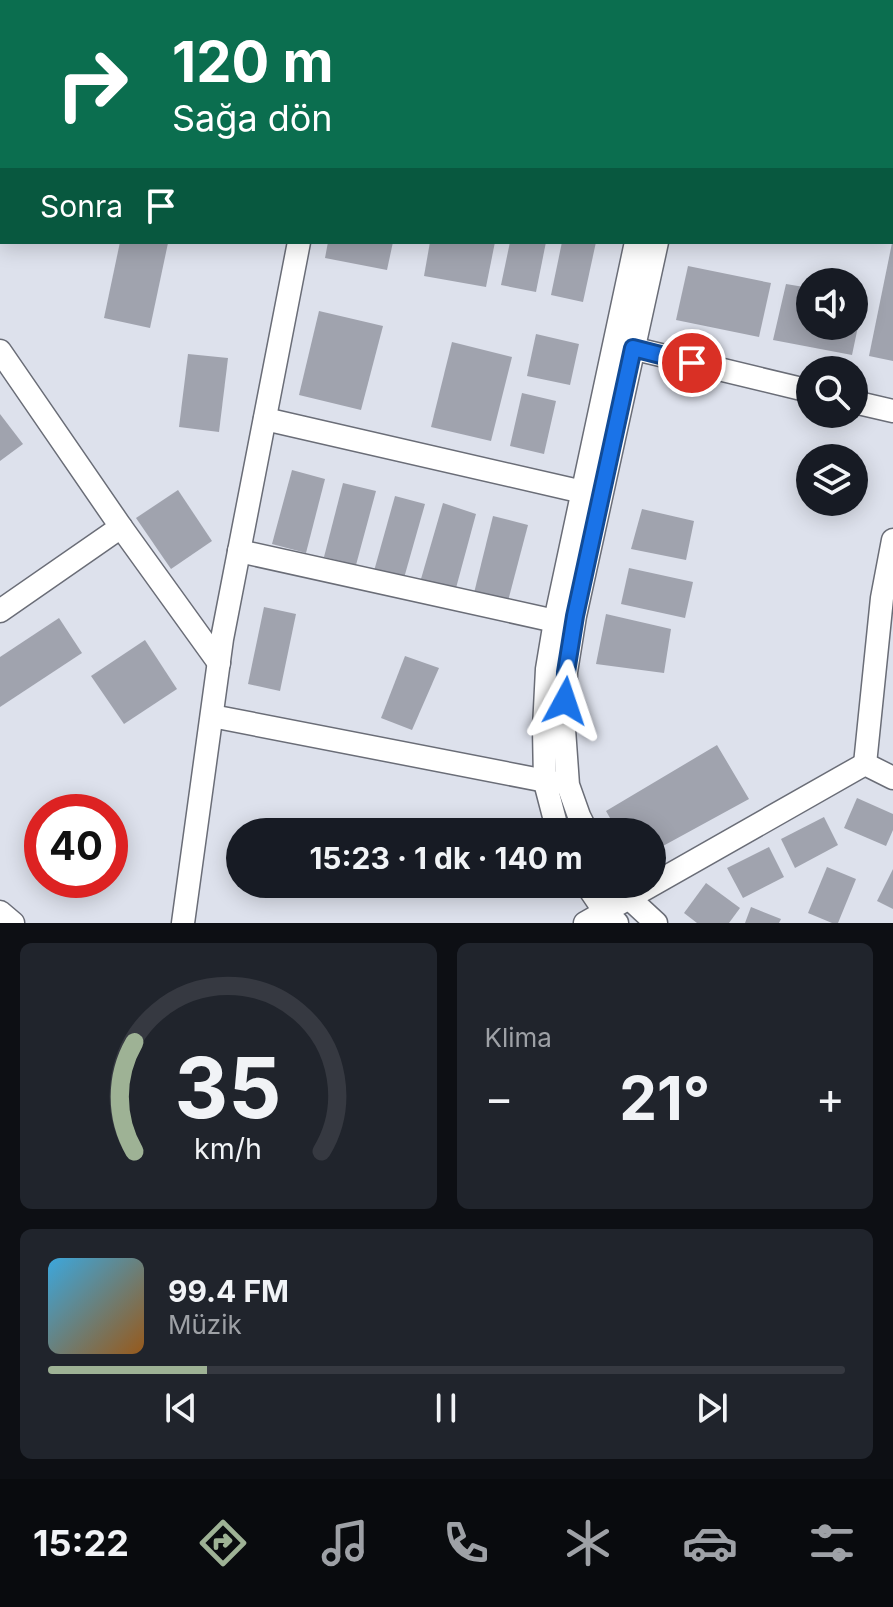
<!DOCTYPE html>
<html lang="tr">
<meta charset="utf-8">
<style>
body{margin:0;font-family:Inter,sans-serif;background:#20242c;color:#f1f3f6;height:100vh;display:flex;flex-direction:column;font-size:30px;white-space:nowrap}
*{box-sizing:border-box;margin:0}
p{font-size:26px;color:#9ea1a6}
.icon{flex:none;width:44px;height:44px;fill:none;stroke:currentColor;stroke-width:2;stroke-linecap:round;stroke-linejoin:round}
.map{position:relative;height:923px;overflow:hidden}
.drawer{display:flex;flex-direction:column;gap:20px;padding:20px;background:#0d0f14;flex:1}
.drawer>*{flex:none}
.banner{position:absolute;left:0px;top:0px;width:894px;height:244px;box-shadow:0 4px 20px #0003;background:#0b6e4f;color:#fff;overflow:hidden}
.controls{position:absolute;left:796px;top:268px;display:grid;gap:16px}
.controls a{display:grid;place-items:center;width:72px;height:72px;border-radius:50%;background:#171b24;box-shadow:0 4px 20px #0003;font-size:40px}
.speed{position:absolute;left:24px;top:794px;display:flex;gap:16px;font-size:40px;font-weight:700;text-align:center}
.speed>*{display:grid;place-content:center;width:104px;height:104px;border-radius:50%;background:#171b24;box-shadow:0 4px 20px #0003;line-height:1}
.speed .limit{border:12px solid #d22;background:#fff;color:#111}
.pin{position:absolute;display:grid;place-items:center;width:68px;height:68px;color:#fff;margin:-34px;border:4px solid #fff;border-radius:50%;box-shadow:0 2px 8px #0007}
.me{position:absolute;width:88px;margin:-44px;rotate:5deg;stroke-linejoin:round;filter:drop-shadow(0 0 6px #0008)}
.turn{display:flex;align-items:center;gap:28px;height:168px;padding:0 40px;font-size:36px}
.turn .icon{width:104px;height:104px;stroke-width:2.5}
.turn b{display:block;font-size:56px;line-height:68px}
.then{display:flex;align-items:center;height:76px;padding:0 40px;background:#0003;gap:16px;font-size:30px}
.big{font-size:60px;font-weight:700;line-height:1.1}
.drawer .tile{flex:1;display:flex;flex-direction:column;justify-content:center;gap:12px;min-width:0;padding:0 28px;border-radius:12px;background:#20242c}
.drawer .dial{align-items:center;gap:0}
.dial svg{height:208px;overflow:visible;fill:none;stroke:#363941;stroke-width:7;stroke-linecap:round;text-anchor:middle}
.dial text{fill:#f1f3f6;stroke:none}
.song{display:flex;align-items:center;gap:24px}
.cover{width:96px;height:96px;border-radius:12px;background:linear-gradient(135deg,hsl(200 70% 55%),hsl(30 70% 35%))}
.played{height:8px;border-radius:4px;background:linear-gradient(90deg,#9eb295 20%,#363941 20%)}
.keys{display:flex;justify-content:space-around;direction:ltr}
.heat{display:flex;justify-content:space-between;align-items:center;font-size:44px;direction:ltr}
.drawer .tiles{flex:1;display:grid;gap:20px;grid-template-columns:1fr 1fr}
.tile:last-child{grid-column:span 2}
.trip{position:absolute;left:226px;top:818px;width:440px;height:80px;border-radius:40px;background:#171b24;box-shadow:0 4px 20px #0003;font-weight:700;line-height:80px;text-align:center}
.dock{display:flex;height:128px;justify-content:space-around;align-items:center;background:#090b0e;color:#9ea1a6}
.dock .icon{width:56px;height:56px}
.dock .selected{color:#9eb295}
.dock b{font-size:36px;color:#f1f3f6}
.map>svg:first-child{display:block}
.building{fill:#a0a3ae}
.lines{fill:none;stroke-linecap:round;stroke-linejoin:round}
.minor-casing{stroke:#6a6d77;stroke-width:25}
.minor{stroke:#fff;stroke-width:22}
.route-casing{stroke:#114b97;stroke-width:20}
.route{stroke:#1a73e8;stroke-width:14}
</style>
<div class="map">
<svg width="893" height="923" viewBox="0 0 893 923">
<rect width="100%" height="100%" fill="#dde1ec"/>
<g class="building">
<polygon points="120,242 168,243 150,328 104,318"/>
<polygon points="328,242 393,242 387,270 325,258"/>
<polygon points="430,242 495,242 486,287 424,276"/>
<polygon points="510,242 546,242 536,292 501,285"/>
<polygon points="562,242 596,242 583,302 551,295"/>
<polygon points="892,243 893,243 893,361 869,356"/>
<polygon points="688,266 771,283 759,337 676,320"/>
<polygon points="786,284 810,288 810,326 854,326 854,296 864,298 852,355 773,340"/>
<polygon points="319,311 383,326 361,410 299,395"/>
<polygon points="536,334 579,344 570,385 527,376"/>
<polygon points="452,342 512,357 491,441 431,427"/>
<polygon points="188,354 228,358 219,432 179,427"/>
<polygon points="522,393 556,401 544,454 510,446"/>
<polygon points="0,414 23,444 0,461"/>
<polygon points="292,470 325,479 306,553 272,544"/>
<polygon points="343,483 376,491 356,565 324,557"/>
<polygon points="178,490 212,541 171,569 136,518"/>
<polygon points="395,496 425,504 404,578 374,571"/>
<polygon points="443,503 476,514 456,588 421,579"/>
<polygon points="642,509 694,521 686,560 631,549"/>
<polygon points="493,516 528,525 508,601 474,593"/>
<polygon points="629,568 693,582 685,618 621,604"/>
<polygon points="264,607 296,614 280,691 248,684"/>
<polygon points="606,614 671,629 664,673 596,664"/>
<polygon points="59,618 82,653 0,707 0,657"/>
<polygon points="145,640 177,689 124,724 91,676"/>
<polygon points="405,656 439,668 412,730 381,718"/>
<polygon points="717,745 749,799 652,852 652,832 618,832 606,811"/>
<polygon points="857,798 893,814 893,830 886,846 844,828"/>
<polygon points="824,817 838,845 795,868 781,839"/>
<polygon points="769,847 784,877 743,898 727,868"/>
<polygon points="827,867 856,879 838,923 832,923 808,913"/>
<polygon points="893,869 893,909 877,901"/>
<polygon points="706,883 740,908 729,923 697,923 684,913"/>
<polygon points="751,907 781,919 779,923 745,923"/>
</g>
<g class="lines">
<defs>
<g id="minor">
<polyline points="1,0 3,2"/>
<polyline points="155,2 157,0"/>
<polyline points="344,2 344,0"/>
<polyline points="687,2 688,0"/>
<polyline points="710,2 710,0"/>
<polyline points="0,135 2,134"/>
<polyline points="892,187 893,188"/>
<polyline points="619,345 810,391"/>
<polyline points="0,351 121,527 219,663"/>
<polyline points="854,402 893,411"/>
<polyline points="265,419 583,492"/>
<polyline points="239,551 555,621"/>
<polyline points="0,611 121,527"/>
<polyline points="212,716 556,783"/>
<polyline points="865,764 882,598 893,540"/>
<polyline points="558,832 545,782 544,728 547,669 555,621 636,242"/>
<polyline points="587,832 579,816 568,785 564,729 566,672 575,616 657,242"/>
<polyline points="586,884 605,912 617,923"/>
<polyline points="619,884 630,899 656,923"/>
<polyline points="0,912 13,923"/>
<polyline points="183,923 222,639 299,242"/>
<polyline points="585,923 865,764 893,778"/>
</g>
</defs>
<use href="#minor" class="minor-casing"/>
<use href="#minor" class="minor"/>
</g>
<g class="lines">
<defs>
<polyline id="route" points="565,701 566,672 575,616 633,348 692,363"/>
</defs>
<use href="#route" class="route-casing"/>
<use href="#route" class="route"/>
</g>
</svg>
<div class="controls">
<a><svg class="icon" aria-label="sound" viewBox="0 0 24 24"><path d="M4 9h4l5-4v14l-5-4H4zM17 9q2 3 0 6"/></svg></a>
<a><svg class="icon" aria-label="search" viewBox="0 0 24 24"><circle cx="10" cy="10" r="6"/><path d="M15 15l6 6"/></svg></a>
<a><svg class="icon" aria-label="layers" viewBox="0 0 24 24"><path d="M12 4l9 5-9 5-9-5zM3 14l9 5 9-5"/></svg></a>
</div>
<div class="speed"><div class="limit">40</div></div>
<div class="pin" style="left:692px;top:363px;background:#d93025"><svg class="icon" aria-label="arrive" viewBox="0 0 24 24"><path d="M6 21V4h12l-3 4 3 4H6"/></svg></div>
<svg class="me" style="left:565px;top:701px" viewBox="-20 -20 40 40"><path d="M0-17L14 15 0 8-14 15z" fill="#1a73e8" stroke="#fff" stroke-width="4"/></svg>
<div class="trip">15:23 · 1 dk · 140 m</div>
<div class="banner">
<div class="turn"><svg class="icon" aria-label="right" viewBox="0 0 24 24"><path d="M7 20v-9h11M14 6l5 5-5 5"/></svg><div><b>120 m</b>Sağa dön</div></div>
<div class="then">Sonra<svg class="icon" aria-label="arrive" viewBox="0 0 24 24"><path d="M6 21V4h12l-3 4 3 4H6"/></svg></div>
</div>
</div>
<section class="drawer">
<div class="tiles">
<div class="tile dial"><svg viewBox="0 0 100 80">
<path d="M14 69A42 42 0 1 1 86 69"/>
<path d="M14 69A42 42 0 0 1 14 27" stroke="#9eb295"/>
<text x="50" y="56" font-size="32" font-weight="700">35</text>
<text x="50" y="72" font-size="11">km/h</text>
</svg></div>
<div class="tile"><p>Klima</p>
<div class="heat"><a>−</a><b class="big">21°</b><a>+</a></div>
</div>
<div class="tile">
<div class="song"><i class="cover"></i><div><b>99.4 FM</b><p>Müzik</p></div></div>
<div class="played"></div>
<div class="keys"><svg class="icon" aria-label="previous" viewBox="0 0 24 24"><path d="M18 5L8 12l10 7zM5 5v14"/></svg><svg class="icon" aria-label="pause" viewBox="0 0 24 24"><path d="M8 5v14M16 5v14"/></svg><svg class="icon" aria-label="next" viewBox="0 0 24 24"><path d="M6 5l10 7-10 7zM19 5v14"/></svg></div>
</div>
</div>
</section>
<nav class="dock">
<b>15:22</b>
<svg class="icon selected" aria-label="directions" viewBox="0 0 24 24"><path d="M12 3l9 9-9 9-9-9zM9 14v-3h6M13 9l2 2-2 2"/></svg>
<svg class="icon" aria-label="music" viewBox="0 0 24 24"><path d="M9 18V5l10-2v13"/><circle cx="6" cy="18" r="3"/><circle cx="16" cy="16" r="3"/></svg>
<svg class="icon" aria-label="phone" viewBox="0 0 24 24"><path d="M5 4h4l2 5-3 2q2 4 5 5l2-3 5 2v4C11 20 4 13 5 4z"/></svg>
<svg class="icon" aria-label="climate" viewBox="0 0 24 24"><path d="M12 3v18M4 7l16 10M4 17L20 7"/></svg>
<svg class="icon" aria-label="car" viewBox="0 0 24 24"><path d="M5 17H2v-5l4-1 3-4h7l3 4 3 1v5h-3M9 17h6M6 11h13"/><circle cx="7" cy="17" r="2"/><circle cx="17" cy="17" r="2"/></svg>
<svg class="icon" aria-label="filters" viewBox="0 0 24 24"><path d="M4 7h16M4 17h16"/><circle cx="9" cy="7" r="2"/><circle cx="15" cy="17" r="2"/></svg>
</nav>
